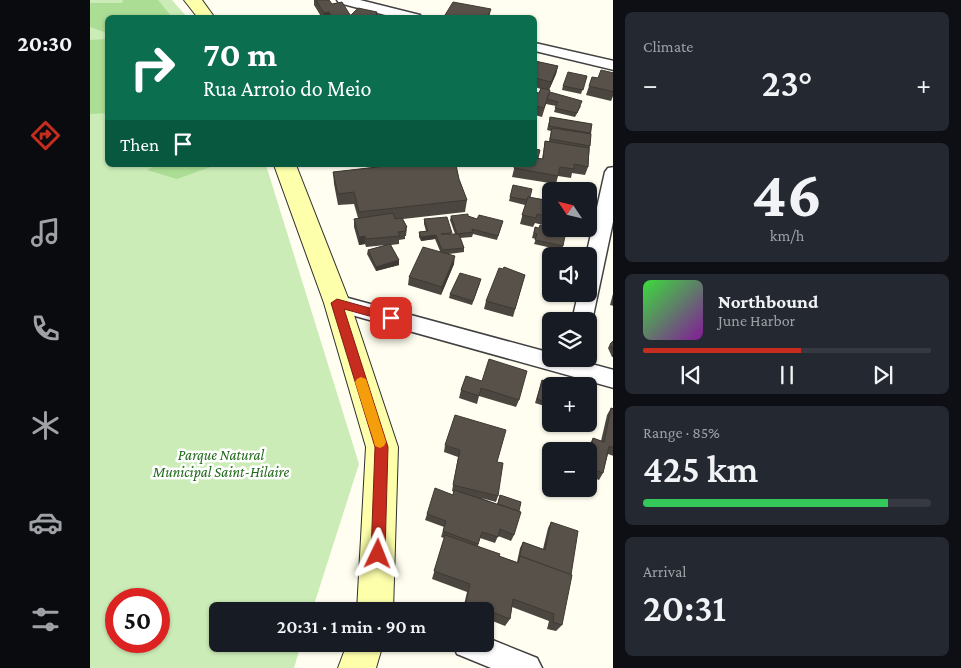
<!DOCTYPE html>
<meta charset="utf-8">
<style>
body{margin:0;font-family:"Crimson Pro",serif;background:#242831;color:#f1f3f6;height:100vh;display:flex;flex-direction:column;font-size:19px;white-space:nowrap}
*{box-sizing:border-box;margin:0}
p{font-size:16px;color:#9ea1a6}
.icon{flex:none;width:28px;height:28px;fill:none;stroke:currentColor;stroke-width:2;stroke-linecap:round;stroke-linejoin:round}
.map{position:relative;flex:1;overflow:hidden}
.sheet{display:flex;flex-direction:column;gap:12px;padding:12px;background:#0d0f14;width:348px}
.sheet>*{flex:none}
.guide{position:absolute;left:15px;top:15px;width:432px;height:152px;border-radius:8px;box-shadow:0 1px 4px #0004;background:#0b6e4f;color:#fff;overflow:hidden}
.needle{width:32px;rotate:305deg}
.controls{position:absolute;left:452px;top:182px;display:grid;gap:10px}
.controls a{display:grid;place-items:center;width:55px;height:55px;border-radius:8px;background:#171b24;box-shadow:0 1px 4px #0004;font-size:25px}
.speed{position:absolute;left:15px;top:588px;display:flex;gap:10px;font-size:25px;font-weight:700;text-align:center}
.speed>*{display:grid;place-content:center;width:65px;height:65px;border-radius:50%;background:#171b24;box-shadow:0 1px 4px #0004;line-height:1}
.speed .limit{border:8px solid #d22;background:#fff;color:#111}
.pin{position:absolute;display:grid;place-items:center;width:42px;height:42px;color:#fff;margin:-21px;border-radius:10px;box-shadow:0 2px 8px #0006}
.me{position:absolute;width:55px;margin:-28px;rotate:2deg;stroke-linejoin:round;filter:drop-shadow(0 0 4px #0008)}
.turn{display:flex;align-items:center;gap:18px;height:105px;padding:0 15px;font-size:22px}
.turn .icon{width:65px;height:65px;stroke-width:2.5}
.turn b{display:block;font-size:35px;line-height:42px}
.then{display:flex;align-items:center;height:48px;padding:0 15px;background:#0003;gap:10px;font-size:19px}
.big{font-size:38px;font-weight:600;line-height:1.1}
.sheet .card{flex:1;display:flex;flex-direction:column;justify-content:center;gap:8px;min-width:0;padding:0 18px;border-radius:8px;background:#242831}
.sheet .dial{align-items:center;gap:0}
.dial b{font-size:65px;line-height:1}
.song{display:flex;align-items:center;gap:15px}
.cover{width:60px;height:60px;border-radius:8px;background:linear-gradient(135deg,hsl(120 70% 55%),hsl(290 70% 35%))}
.played{height:5px;border-radius:2px;background:linear-gradient(90deg,#c62d1f 55%,#363941 55%)}
.keys{display:flex;justify-content:space-around;direction:ltr}
.heat{display:flex;justify-content:space-between;align-items:center;font-size:28px;direction:ltr}
.charge{height:8px;border-radius:4px;background:linear-gradient(90deg,#34c759 85%,#363941 0)}
.trip{position:absolute;left:119px;top:602px;width:285px;height:50px;border-radius:8px;background:#171b24;box-shadow:0 1px 4px #0004;font-weight:600;line-height:50px;text-align:center}
main{display:flex;flex:1;min-height:0}
.menu{display:flex;flex-direction:column;width:90px;justify-content:space-around;align-items:center;background:#090b0e;color:#9ea1a6}
.menu .icon{width:35px;height:35px}
.menu .selected{color:#c62d1f}
.menu b{font-size:22px;color:#f1f3f6}
.map>svg:first-child{display:block}
.green{fill:#cbecb7;fill-rule:evenodd}
.forest{fill:#acdd95}
.lines{fill:none;stroke-linecap:round;stroke-linejoin:round}
.street-casing{stroke:#414141;stroke-width:3}
.secondary-casing{stroke:#303030;stroke-width:2}
.street{fill:#fff;fill-rule:evenodd}
.secondary{fill:#fdffab;fill-rule:evenodd}
.wall{fill:#4c4640}
.shaded-wall{fill:#3e3934}
.building{fill:#58514a;stroke:#3e3934}
.route{fill:#c62d1f;stroke:#811d14}
.slow{fill:#f59e0b}
.labels{text-anchor:middle;dominant-baseline:central;stroke-width:5;stroke-linejoin:round;paint-order:stroke}
.park-label{font-size:15px;font-style:italic;fill:#216a1b;stroke:#fff}
</style>
<main>
<nav class="menu">
<b>20:30</b>
<svg class="icon selected" aria-label="directions" viewBox="0 0 24 24"><path d="M12 3l9 9-9 9-9-9zM9 14v-3h6M13 9l2 2-2 2"/></svg>
<svg class="icon" aria-label="music" viewBox="0 0 24 24"><path d="M9 18V5l10-2v13"/><circle cx="6" cy="18" r="3"/><circle cx="16" cy="16" r="3"/></svg>
<svg class="icon" aria-label="phone" viewBox="0 0 24 24"><path d="M5 4h4l2 5-3 2q2 4 5 5l2-3 5 2v4C11 20 4 13 5 4z"/></svg>
<svg class="icon" aria-label="climate" viewBox="0 0 24 24"><path d="M12 3v18M4 7l16 10M4 17L20 7"/></svg>
<svg class="icon" aria-label="car" viewBox="0 0 24 24"><path d="M5 17H2v-5l4-1 3-4h7l3 4 3 1v5h-3M9 17h6M6 11h13"/><circle cx="7" cy="17" r="2"/><circle cx="17" cy="17" r="2"/></svg>
<svg class="icon" aria-label="filters" viewBox="0 0 24 24"><path d="M4 7h16M4 17h16"/><circle cx="9" cy="7" r="2"/><circle cx="15" cy="17" r="2"/></svg>
</nav>
<div class="map">
<svg width="524" height="668" viewBox="0 0 524 668">
<rect width="100%" height="100%" fill="#fffef0"/>
<path class="green" d="M 0,0 L 82,0 L 97,17 L 18,18 L 18,165 L 176,165 L 269,464 L 222,611 L 128,611 L 128,644 L 211,644 L 204,668 L 0,668 ZM 26,599 L 69,599 L 69,641 L 26,641 Z"/>
<g class="forest">
<polygon points="33,0 68,0 82,17 18,18 17,33 0,27 0,3 32,3"/>
<polygon points="17,39 17,113 0,114 0,40"/>
<polygon points="66,165 126,165 87,179 57,170"/>
</g>
<g class="lines">
<defs>
<g id="street">
<polygon points="247,0 270,0 330,15 331,18 307,18 249,3"/>
<polygon points="445,43 524,61 524,70 445,51"/>
<polygon points="524,167 524,217 502,321 499,327 499,321 482,321 488,294 499,294 499,256 496,256 515,172 518,168"/>
<polygon points="247,295 461,353 461,359 483,359 524,370 524,388 240,309 237,303 240,297"/>
<polygon points="395,637 447,658 452,668 401,668 367,654 363,644 395,644"/>
</g>
<g id="secondary">
<polygon points="94,0 112,0 125,18 108,18"/>
<polygon points="184,165 206,165 260,303 308,447 303,611 267,611 276,447 234,303"/>
<polygon points="257,644 293,644 286,668 248,668"/>
</g>
</defs>
<use href="#street" class="street-casing"/>
<use href="#secondary" class="secondary-casing"/>
<use href="#street" class="street"/>
<use href="#secondary" class="secondary"/>
</g>
<g class="wall">
<polygon points="224,0 239,0 242,4 261,15 288,14 287,18 232,18 224,5"/>
<polygon points="355,15 399,18 355,18"/>
<polygon points="445,61 468,66 466,74 459,90 459,95 491,106 485,117 464,112 466,106 456,104 452,117 445,115 445,92 449,93 451,89 445,87"/>
<polygon points="524,73 524,94 521,101 496,95 502,77 508,78"/>
<polygon points="497,76 491,94 472,90 473,86"/>
<polygon points="460,117 502,124 498,167 495,175 482,173 481,178 468,176 466,184 422,177 425,165 448,158 452,159 455,141 459,141 461,131 457,130"/>
<polygon points="292,165 366,165 369,179 377,200 375,212 313,219 317,227 316,236 315,236 315,239 309,240 309,244 301,245 309,260 309,265 286,271 277,254 278,250 296,245 276,247 275,244 269,245 264,227 264,219 268,218 264,204 248,205 244,184 243,172 293,166"/>
<polygon points="423,185 440,197 461,201 461,227 445,223 443,227 430,224 435,205 419,201"/>
<polygon points="361,216 378,216 387,219 413,221 407,240 383,234 382,237 370,238 374,248 374,252 359,254 364,264 351,295 318,285 319,277 350,251 345,239 331,241 329,237 329,232 336,231 334,224 334,219 362,234 365,234 360,220"/>
<polygon points="445,227 473,246 471,250 444,244 446,239 442,238"/>
<polygon points="413,269 435,275 423,317 394,309 396,301"/>
<polygon points="390,283 382,305 359,298 360,294"/>
<polygon points="524,290 524,306 520,305"/>
<polygon points="524,340 524,357 522,357 518,348 520,344"/>
<polygon points="376,376 429,400 426,407 389,396 387,404 369,398 371,390"/>
<polygon points="452,380 461,386 461,408 445,403"/>
<polygon points="521,408 524,409 524,456 518,454 513,473 509,480 499,476 498,451 499,445 503,438 511,441 517,415"/>
<polygon points="355,445 407,462 408,496 406,502 391,498 407,504 410,495 424,535 421,541 408,536 405,543 390,538 388,546 409,556 427,562 430,548 433,542 453,549 458,528 461,522 472,625 466,631 457,629 459,621 422,607 420,619 415,626 395,618 395,611 377,611 373,609 377,592 342,579 354,538 351,537 354,527 335,520 337,514 363,495 364,492 362,491 368,457 354,452"/>
</g>
<g class="shaded-wall">
<polygon points="401,9 399,18 397,18"/>
<polygon points="239,12 239,18 234,18 234,13"/>
<polygon points="468,66 466,74 459,90 461,82"/>
<polygon points="346,235 345,239 331,241 331,237"/>
<polygon points="275,236 275,244 269,245 269,237"/>
<polygon points="365,256 364,264 351,295 352,287"/>
<polygon points="309,260 309,265 286,271 286,267"/>
</g>
<g class="building">
<polygon points="226,0 239,0 242,4 252,2 262,18 237,18 242,17 239,12 234,13"/>
<polygon points="363,2 401,9 397,18 369,18 355,15"/>
<polygon points="268,8 287,12 286,14 288,14 284,18 265,18 262,17 261,15"/>
<polygon points="445,61 468,66 461,82 445,78"/>
<polygon points="511,70 524,73 524,92 499,86 502,77 508,78"/>
<polygon points="478,72 497,76 493,90 473,86"/>
<polygon points="451,88 460,90 454,108 445,106 445,92 449,93"/>
<polygon points="460,92 492,101 487,113 465,108 468,102 457,99"/>
<polygon points="460,117 502,124 500,133 459,126"/>
<polygon points="462,128 501,134 500,146 460,139"/>
<polygon points="455,141 499,148 498,167 484,164 484,169 470,167 468,176 424,168 425,165 445,165 445,158 453,159"/>
<polygon points="445,149 450,150 448,158 445,158"/>
<polygon points="305,165 366,165 369,179 377,200 269,212 264,192 248,194 243,172"/>
<polygon points="423,185 442,189 440,197 438,197 437,200 420,197"/>
<polygon points="438,197 461,201 461,218 447,214 446,218 432,215"/>
<polygon points="303,213 305,219 312,218 317,227 315,228 316,231 308,232 310,236 276,239 275,236 269,237 264,219"/>
<polygon points="378,214 378,216 387,219 389,215 413,221 408,236 382,229 383,232 367,234 361,216"/>
<polygon points="357,217 362,233 351,234 369,234 374,248 352,250 346,235 331,237 329,232 338,231 334,219"/>
<polygon points="450,225 461,227 461,229 467,229 476,231 473,246 445,240 447,234 444,233 445,227 449,228"/>
<polygon points="300,244 309,260 286,267 278,250"/>
<polygon points="333,247 365,256 352,287 319,277"/>
<polygon points="414,267 435,275 425,309 396,301 409,268 413,269"/>
<polygon points="370,273 391,279 383,301 360,294"/>
<polygon points="524,340 524,351 520,344"/>
<polygon points="399,359 437,371 429,400 391,388 389,396 371,390 376,376 392,381"/>
<polygon points="452,380 470,386 461,386 461,404 447,399"/>
<polygon points="521,408 524,409 524,448 519,446 513,473 499,468 499,462 503,438 514,442"/>
<polygon points="365,415 416,430 407,462 413,463 408,496 363,485 370,450 355,445"/>
<polygon points="469,449 478,451 469,451"/>
<polygon points="345,488 363,495 364,490 431,512 424,535 410,529 408,537 392,532 388,544 353,531 356,521 337,514"/>
<polygon points="410,495 431,502 429,511 408,504"/>
<polygon points="461,522 488,531 481,575 430,556 429,559 433,542 455,550"/>
<polygon points="355,535 410,554 409,556 428,563 430,556 482,575 472,625 463,622 464,614 423,599 420,619 376,602 380,584 344,571"/>
</g>
<polygon class="route" points="247,299 301,314 307,318 301,322 254,309 298,447 295,554 293,559 288,561 283,559 281,554 285,447 241,303"/>
<polygon class="slow" points="271,377 276,379 277,382 296,442 294,446 290,448 285,446 284,442 265,382 267,379"/>
<g class="labels">
<g class="park-label">
<text x="131" y="455">Parque Natural<tspan x="131" dy="17">Municipal Saint-Hilaire</tspan></text>
</g>
</g>
</svg>
<div class="controls">
<a><svg class="needle" viewBox="-14 -14 28 28"><path d="M0-13l5 13h-10z" fill="#e53935"/><path d="M0 13l5-13h-10z" fill="#9ea1a6"/></svg></a>
<a><svg class="icon" aria-label="sound" viewBox="0 0 24 24"><path d="M4 9h4l5-4v14l-5-4H4zM17 9q2 3 0 6"/></svg></a>
<a><svg class="icon" aria-label="layers" viewBox="0 0 24 24"><path d="M12 4l9 5-9 5-9-5zM3 14l9 5 9-5"/></svg></a>
<a>+</a>
<a>−</a>
</div>
<div class="speed"><div class="limit">50</div></div>
<div class="pin" style="left:301px;top:318px;background:#d93025"><svg class="icon" aria-label="arrive" viewBox="0 0 24 24"><path d="M6 21V4h12l-3 4 3 4H6"/></svg></div>
<svg class="me" style="left:288px;top:554px" viewBox="-20 -20 40 40"><path d="M0-17L14 15 0 8-14 15z" fill="#c62d1f" stroke="#fff" stroke-width="4"/></svg>
<div class="trip">20:31 · 1 min · 90 m</div>
<div class="guide">
<div class="turn"><svg class="icon" aria-label="right" viewBox="0 0 24 24"><path d="M7 20v-9h11M14 6l5 5-5 5"/></svg><div><b>70 m</b>Rua Arroio do Meio</div></div>
<div class="then">Then<svg class="icon" aria-label="arrive" viewBox="0 0 24 24"><path d="M6 21V4h12l-3 4 3 4H6"/></svg></div>
</div>
</div>
<section class="sheet">
<div class="card"><p>Climate</p>
<div class="heat"><a>−</a><b class="big">23°</b><a>+</a></div>
</div>
<div class="card dial"><b>46</b><p>km/h</p></div>
<div class="card">
<div class="song"><i class="cover"></i><div><b>Northbound</b><p>June Harbor</p></div></div>
<div class="played"></div>
<div class="keys"><svg class="icon" aria-label="previous" viewBox="0 0 24 24"><path d="M18 5L8 12l10 7zM5 5v14"/></svg><svg class="icon" aria-label="pause" viewBox="0 0 24 24"><path d="M8 5v14M16 5v14"/></svg><svg class="icon" aria-label="next" viewBox="0 0 24 24"><path d="M6 5l10 7-10 7zM19 5v14"/></svg></div>
</div>
<div class="card"><p>Range · 85%</p><b class="big">425 km</b><div class="charge"></div></div>
<div class="card"><p>Arrival</p><b class="big">20:31</b></div>
</section>
</main>
